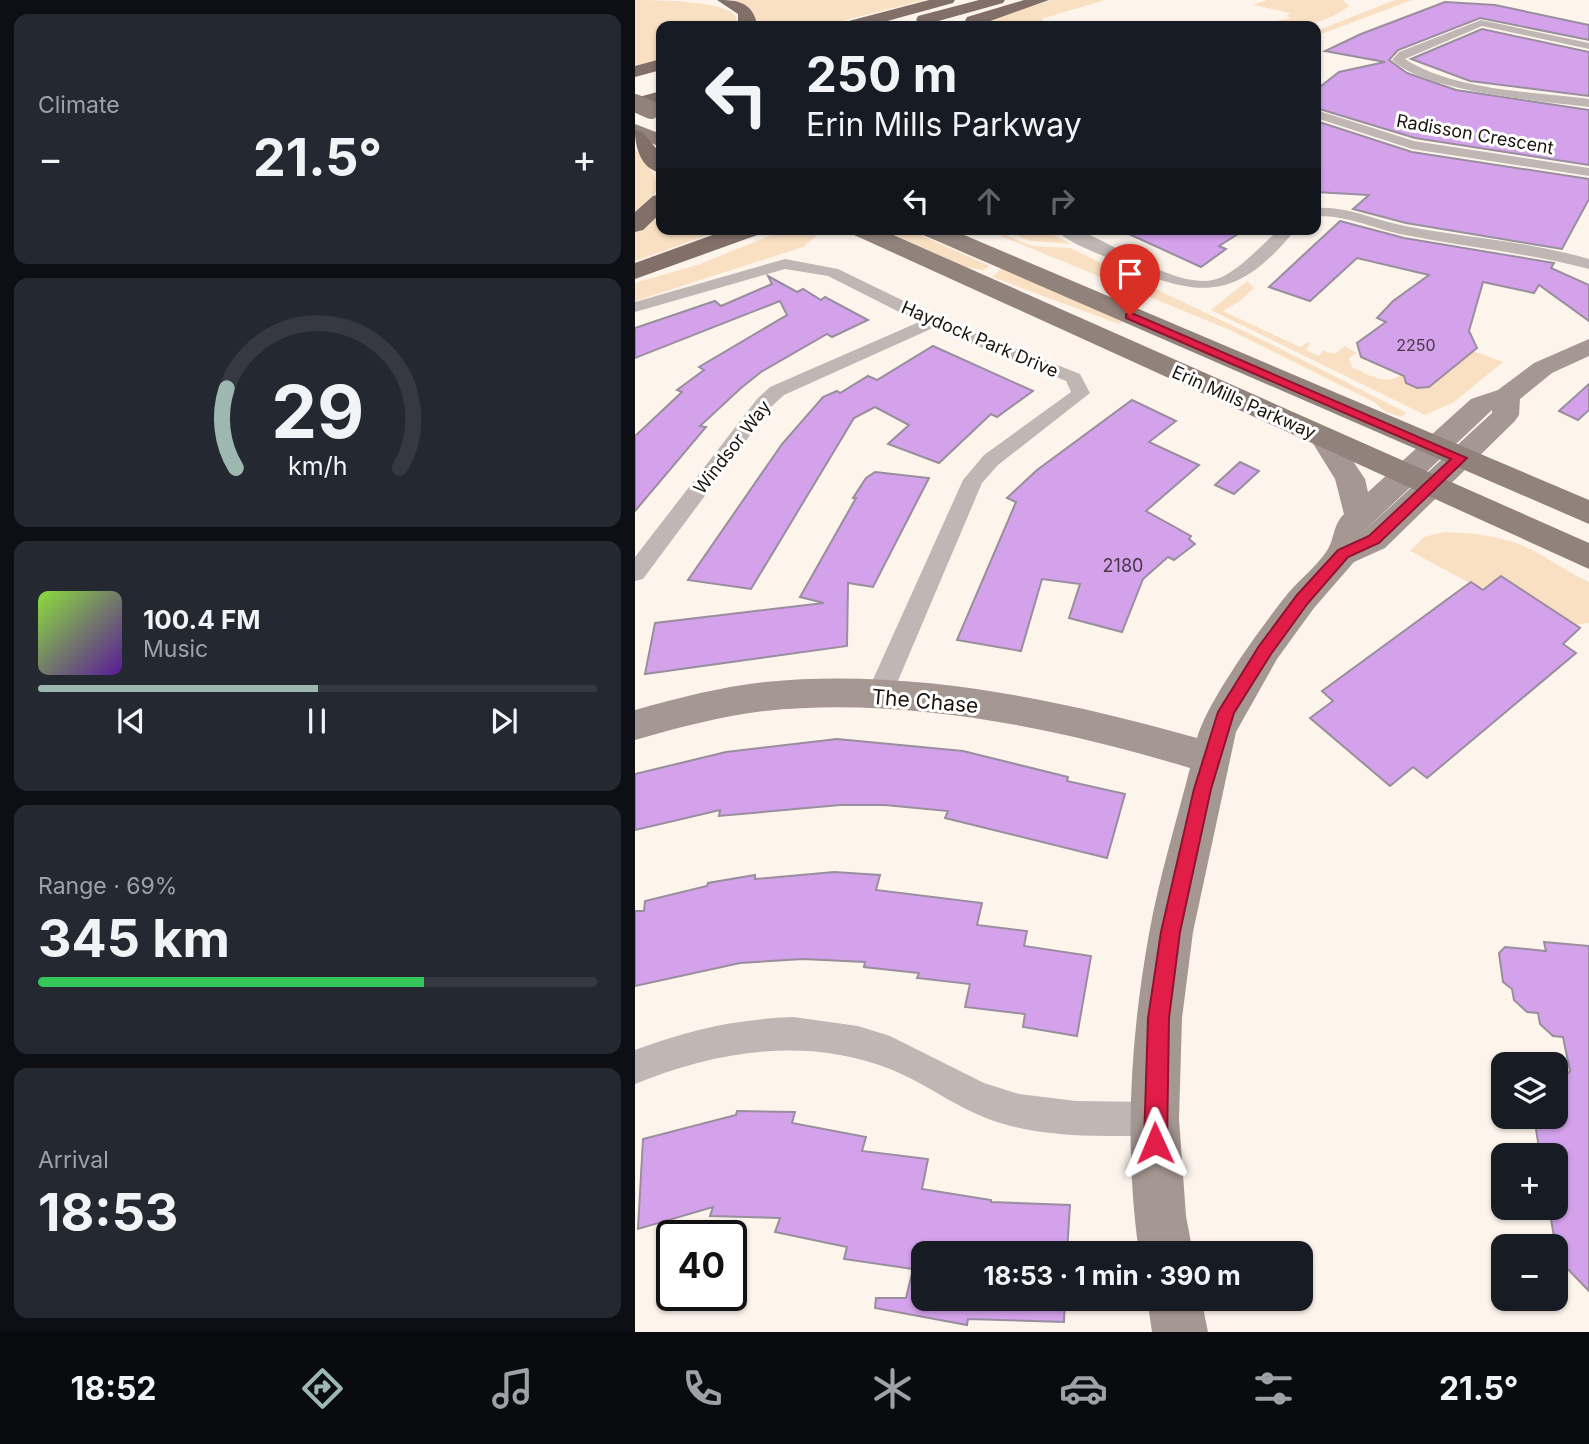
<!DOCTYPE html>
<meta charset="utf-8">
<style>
body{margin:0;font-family:Inter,sans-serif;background:#242831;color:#f1f3f6;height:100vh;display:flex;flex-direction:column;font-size:26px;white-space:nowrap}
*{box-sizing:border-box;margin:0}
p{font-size:23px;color:#9ea1a6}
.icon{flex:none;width:38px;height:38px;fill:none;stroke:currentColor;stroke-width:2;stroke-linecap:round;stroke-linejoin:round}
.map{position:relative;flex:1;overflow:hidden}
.panel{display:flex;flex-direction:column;gap:14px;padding:14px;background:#0d0f14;width:635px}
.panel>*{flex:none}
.top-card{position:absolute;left:21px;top:21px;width:665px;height:214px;border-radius:14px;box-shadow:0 2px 5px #0004;background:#171b24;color:#f1f3f6;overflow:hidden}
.buttons{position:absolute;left:856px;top:1052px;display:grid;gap:14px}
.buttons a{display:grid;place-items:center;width:77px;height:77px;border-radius:14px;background:#171b24;box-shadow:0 2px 5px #0004;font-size:35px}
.speed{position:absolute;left:21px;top:1220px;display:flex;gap:14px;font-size:35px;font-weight:700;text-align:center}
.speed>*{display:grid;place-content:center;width:91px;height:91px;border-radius:50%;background:#171b24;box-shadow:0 2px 5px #0004;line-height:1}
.speed .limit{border:4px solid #111;border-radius:10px;background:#fff;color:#111}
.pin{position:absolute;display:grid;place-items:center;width:60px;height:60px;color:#fff;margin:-72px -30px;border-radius:50% 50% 50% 0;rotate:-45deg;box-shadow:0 0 7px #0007}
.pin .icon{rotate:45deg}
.me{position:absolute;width:77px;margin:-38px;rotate:359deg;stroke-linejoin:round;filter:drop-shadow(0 0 5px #0008)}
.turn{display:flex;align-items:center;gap:24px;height:147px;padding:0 35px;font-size:32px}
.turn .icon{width:91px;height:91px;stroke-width:2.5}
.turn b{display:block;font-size:49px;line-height:60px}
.lanes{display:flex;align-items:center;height:66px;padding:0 35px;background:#0003;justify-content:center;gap:35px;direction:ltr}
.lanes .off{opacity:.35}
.big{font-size:52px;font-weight:700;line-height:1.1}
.panel .tile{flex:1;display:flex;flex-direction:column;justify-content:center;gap:10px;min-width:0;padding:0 24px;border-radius:14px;background:#242831}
.panel .dial{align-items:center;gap:0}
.dial svg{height:182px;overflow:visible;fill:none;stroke:#363941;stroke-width:7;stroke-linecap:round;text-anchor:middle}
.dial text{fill:#f1f3f6;stroke:none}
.song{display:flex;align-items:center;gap:21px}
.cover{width:84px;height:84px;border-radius:10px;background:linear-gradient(135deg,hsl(90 70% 55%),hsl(270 70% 35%))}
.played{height:7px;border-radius:4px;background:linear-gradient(90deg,#9cb8b0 50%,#363941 50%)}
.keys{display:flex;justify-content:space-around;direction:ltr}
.heat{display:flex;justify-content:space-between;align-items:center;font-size:38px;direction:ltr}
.charge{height:10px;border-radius:5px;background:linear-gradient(90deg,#34c759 69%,#363941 0)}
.trip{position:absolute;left:276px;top:1241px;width:402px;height:70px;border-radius:14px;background:#171b24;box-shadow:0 2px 5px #0004;font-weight:700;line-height:70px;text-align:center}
.tabs{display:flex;height:112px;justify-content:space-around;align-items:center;background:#090b0e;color:#9ea1a6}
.tabs .icon{width:49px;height:49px}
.tabs .on{color:#9cb8b0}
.tabs b{font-size:32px;color:#f1f3f6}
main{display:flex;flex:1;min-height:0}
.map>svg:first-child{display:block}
.green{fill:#fae0c2}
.building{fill:#d4a2eb;stroke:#988e9d;stroke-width:2}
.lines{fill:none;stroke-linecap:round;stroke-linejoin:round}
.street{fill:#c0b7b4;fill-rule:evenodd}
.secondary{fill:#a59893;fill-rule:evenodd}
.primary{fill:#92827c;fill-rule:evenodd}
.highway{fill:#816f68;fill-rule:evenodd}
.primary-bridge{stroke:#92827c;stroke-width:18}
.route{fill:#e11d48;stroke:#92132f;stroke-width:2}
.labels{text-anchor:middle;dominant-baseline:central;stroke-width:6;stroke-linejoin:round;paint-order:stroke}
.far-number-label{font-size:16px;fill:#483847}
.far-street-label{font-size:18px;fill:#1a1510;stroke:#fff}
.number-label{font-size:18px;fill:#483847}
.street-label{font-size:21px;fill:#1a1510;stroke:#fff}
</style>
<main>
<section class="panel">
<div class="tile"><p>Climate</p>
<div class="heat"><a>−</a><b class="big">21.5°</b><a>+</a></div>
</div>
<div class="tile dial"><svg viewBox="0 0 100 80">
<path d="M14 69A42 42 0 1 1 86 69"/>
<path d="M14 69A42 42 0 0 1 10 34" stroke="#9cb8b0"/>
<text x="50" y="56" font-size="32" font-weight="700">29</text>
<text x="50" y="72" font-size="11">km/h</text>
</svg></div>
<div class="tile">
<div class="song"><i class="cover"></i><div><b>100.4 FM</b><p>Music</p></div></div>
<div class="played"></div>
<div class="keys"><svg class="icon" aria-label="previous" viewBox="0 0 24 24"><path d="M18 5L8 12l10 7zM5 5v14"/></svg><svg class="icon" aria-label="pause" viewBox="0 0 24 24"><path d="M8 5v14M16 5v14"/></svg><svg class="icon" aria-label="next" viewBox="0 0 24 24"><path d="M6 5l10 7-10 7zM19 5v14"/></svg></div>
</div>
<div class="tile"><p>Range · 69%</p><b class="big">345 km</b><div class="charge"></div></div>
<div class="tile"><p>Arrival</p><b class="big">18:53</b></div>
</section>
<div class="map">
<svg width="954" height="1332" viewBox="0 0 954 1332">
<rect width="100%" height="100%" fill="#fdf5ec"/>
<g class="green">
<path d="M 0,0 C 17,0 118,0 100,26 L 26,26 L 26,61 L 0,68 Z"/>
<polygon points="98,0 290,0 187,26 115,26 109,5"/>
<polygon points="417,0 470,0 406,19 411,22 396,26 334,26"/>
<path d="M 632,0 L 708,0 L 714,6 C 693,23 660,30 635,22 L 657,18 L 651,16 L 656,13 L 618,5 Z"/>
<polygon points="760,0 777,0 681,36 681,31"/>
<path d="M 0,149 C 26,182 31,187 0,218 Z"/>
<polygon points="26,211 26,229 90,229 0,261 0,231"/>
<polygon points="176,229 187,231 168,247 0,301 0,283 65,264 149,230"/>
<polygon points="247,229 272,229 355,266 348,270 330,267"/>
<polygon points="349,229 357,229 397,246 435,248 636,344 772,413 766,417 751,412 739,402 595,330"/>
<polygon points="367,229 406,229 437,244 395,241"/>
<polygon points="367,268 489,321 484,324 357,277"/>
<path d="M 612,281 L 619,288 L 605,301 L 588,311 L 665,347 L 673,342 L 675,344 L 671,350 L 684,356 L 688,351 L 700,354 L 710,346 L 722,353 L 714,358 L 717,367 C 733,375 752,386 766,375 C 776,385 787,393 801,382 L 799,377 L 838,351 L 868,362 L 819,402 L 790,415 L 576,310 Z"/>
<path d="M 809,532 C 840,533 872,536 901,552 C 919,562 935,573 954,582 L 954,623 L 939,625 L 866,577 L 848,590 L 775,551 L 789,537 Z"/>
</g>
<g class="building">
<polygon points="810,2 860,5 954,25 954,40 845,18 763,50 754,60 772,73 821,90 954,110 954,165 780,138 681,108 681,90 704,72 750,62 690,51 726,34"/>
<polygon points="847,29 954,52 954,96 835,81 776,59"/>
<polygon points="681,121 777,152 954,179 954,199 927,249 771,223 718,209 734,195 681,192"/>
<polygon points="705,221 769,238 919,263 916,268 954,285 954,321 904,285 899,293 848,282 834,331 842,348 794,387 782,388 771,383 769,376 726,357 722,343 751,322 742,318 758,301 794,275 722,258 675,301 634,287"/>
<polygon points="483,229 611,229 584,246 591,249 566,267"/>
<polygon points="133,276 162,292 168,289 186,300 190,297 233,320 197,337 192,334 126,372 106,388 65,426 71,427 0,511 0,436 47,392 42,390 69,370 64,367 152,315 145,301 0,358 0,328 80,301 86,306 137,284"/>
<polygon points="298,346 398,391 362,417 356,414 304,463 253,444 274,425 240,407 219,418 116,589 53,580 147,444 188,397 202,391 205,393 233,376 242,380"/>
<polygon points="954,384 954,410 943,420 924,411"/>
<polygon points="497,400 541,421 514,442 564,465 511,511 556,536 554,539 560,544 539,560 533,557 508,579 487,632 434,618 445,584 407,579 386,651 322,640 381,502 372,498 402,470"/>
<polygon points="605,462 624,471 599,494 580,485"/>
<polygon points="240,472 294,478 238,587 213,583 212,646 10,674 20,623 189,603 165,597 221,498 218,498 231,478"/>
<polygon points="866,576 945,628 928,644 941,653 792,778 778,767 755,786 675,718 698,701 687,691 836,582 848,590"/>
<polygon points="202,739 328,751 433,777 432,781 490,794 472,858 310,818 313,811 250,805 205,805 84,816 85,810 0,830 0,774 91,752"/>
<polygon points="199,872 245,875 241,890 347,903 342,925 392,931 389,946 456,956 442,1036 388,1027 390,1014 330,1007 335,984 282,978 284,973 229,967 230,962 168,959 105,963 0,986 0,911 9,911 10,901 72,886 73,883 120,875 120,879"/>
<polygon points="909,942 954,946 954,1291 923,1259 914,1208 920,1208 920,1155 905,1155 899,1116 920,1116 920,1087 935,1071 928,1037 918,1036 905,1024 903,1013 892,1012 879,1000 877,989 868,982 864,953 870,947 911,951"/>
<polygon points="102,1111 160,1112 157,1123 231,1137 227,1151 293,1159 287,1189 356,1200 356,1202 435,1205 432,1253 289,1253 289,1298 430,1298 429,1322 333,1319 332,1325 240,1308 241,1298 271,1298 278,1269 209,1259 212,1247 140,1232 145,1218 75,1216 78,1207 3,1229 8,1139 101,1115"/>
</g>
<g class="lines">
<g class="street">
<path d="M 846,20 L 954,43 L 954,49 L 847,26 L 770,59 C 817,90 898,92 954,99 L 954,107 C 907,101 790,92 757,60 L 764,52 Z"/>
<polygon points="681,110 779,141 954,168 954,176 777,149 681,118"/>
<path d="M 681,208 C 712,206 739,220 770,226 C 831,238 894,241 954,259 L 954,269 C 893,253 831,247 770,235 C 740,229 712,215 681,216 Z"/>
<path d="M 420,229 C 426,229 435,228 441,230 C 479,241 547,296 587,277 C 609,266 626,245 645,229 L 661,229 C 601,303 563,299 482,262 C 463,253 434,244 420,229 Z"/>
<polygon points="150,259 203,269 304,318 445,374 455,393 363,465 347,483 257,695 253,702 244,705 235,702 231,695 328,480 349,455 436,392 431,381 298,328 149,395 136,407 8,579 0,581 0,557 122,399 135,387 284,322 193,276 150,269 0,312 0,302"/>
<path d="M 158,1017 L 223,1026 L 255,1036 L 349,1083 L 384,1094 L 441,1101 L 519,1102 L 531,1107 L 536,1119 L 531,1131 L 519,1136 C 468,1136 415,1138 365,1123 C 325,1111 293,1084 255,1069 C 171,1036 81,1051 0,1084 L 0,1050 C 52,1030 102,1019 158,1017 Z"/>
</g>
<g class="secondary">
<path d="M 954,339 L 954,356 L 917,373 L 885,399 L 884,415 L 880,421 L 750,548 L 719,562 L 679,608 L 642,659 L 601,732 L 558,932 L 547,1018 L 544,1119 L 551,1216 L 558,1253 L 504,1253 C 489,1147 495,1039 514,934 C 524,878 541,823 555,768 C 423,728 268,696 130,711 C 86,716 43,728 0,740 L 0,710 C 43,698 86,687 130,682 C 274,668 425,699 562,738 C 572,701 629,623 654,592 C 666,578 681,567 691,552 C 700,540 697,526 709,514 L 700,479 L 674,437 L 678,431 L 688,428 L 698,431 L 730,479 L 733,492 L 836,399 L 863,390 L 899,363 ZM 857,410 L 857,413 L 728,532 L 729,531 Z"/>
<polygon points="512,1298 566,1298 573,1332 517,1332"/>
</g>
<g class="primary">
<polygon points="0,124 26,134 26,147 0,137"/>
<polygon points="213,229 245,229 954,543 954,569 217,234"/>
<polygon points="282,229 315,229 954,500 954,524 286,234"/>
</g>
<g class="highway">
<path d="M 82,0 C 100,0 115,1 121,20 L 119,26 L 103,26 L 103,14 Z"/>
<polygon points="294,0 320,0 318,3 234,26 208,26 210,22"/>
<polygon points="344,0 370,0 368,3 289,25 281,20 283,16"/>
<polygon points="389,0 414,0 344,25 332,25 330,21 332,17"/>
<polygon points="26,59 26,70 0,77 0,66"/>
<polygon points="26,91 26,103 0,110 0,98"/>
<path d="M 0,130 L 7,132 L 26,154 L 26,173 C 6,169 0,148 0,130 Z"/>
<polygon points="26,194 26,213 8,230 0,232 0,212 18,196"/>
<polygon points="94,229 129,229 125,234 0,279 0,263"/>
</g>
<polyline class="primary-bridge" points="0,103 16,110"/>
</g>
<polygon class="route" points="491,314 499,314 832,458 744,543 713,557 673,603 636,654 599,713 576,789 545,932 534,1018 532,1143 528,1151 520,1155 512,1151 509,1143 513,1018 526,932 559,789 583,712 624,646 662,595 703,550 734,536 816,459 491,318"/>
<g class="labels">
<g class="far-number-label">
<text x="781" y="345">2250</text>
</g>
<g class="far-street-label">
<text transform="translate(840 134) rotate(10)">Radisson Crescent</text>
<text transform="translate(345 339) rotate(23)">Haydock Park Drive</text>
<text transform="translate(609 402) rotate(24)">Erin Mills Parkway</text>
<text transform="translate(97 447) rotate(-52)">Windsor Way</text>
</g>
<g class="number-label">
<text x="488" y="565">2180</text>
</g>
<g class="street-label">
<text transform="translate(290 701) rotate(5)">The Chase</text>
</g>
</g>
</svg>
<div class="buttons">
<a><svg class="icon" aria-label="layers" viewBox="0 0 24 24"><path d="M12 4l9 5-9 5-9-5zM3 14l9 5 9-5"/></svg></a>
<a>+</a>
<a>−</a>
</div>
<div class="speed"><div class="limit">40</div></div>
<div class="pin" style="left:495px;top:316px;background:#d93025"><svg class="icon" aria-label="arrive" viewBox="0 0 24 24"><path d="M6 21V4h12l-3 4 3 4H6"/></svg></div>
<svg class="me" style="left:520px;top:1143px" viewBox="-20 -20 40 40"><path d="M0-17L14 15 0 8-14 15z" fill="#e11d48" stroke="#fff" stroke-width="4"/></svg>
<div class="trip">18:53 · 1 min · 390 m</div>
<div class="top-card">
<div class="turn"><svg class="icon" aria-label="left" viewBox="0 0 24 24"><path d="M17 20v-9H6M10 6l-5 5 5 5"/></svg><div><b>250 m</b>Erin Mills Parkway</div></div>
<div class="lanes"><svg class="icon" aria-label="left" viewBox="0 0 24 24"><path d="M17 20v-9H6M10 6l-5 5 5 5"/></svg><svg class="icon off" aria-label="ahead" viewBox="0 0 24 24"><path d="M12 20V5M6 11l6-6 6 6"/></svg><svg class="icon off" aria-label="right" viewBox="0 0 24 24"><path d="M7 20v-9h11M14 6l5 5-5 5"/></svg></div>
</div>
</div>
</main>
<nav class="tabs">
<b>18:52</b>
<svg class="icon on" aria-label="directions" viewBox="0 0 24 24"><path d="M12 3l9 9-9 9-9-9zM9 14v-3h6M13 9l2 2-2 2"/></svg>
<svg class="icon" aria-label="music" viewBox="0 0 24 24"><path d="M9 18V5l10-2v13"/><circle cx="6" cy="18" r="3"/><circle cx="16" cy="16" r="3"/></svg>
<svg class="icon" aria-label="phone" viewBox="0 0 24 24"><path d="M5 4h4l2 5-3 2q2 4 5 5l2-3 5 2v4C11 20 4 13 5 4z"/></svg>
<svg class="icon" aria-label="climate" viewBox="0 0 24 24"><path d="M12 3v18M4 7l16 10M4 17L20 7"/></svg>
<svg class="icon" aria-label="car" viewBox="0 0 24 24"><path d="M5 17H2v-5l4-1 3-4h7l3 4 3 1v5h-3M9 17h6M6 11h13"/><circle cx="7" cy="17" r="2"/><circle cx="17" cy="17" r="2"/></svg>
<svg class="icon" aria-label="filters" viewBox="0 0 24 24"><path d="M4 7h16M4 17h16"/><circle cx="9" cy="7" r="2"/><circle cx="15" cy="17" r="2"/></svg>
<b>21.5°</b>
</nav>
